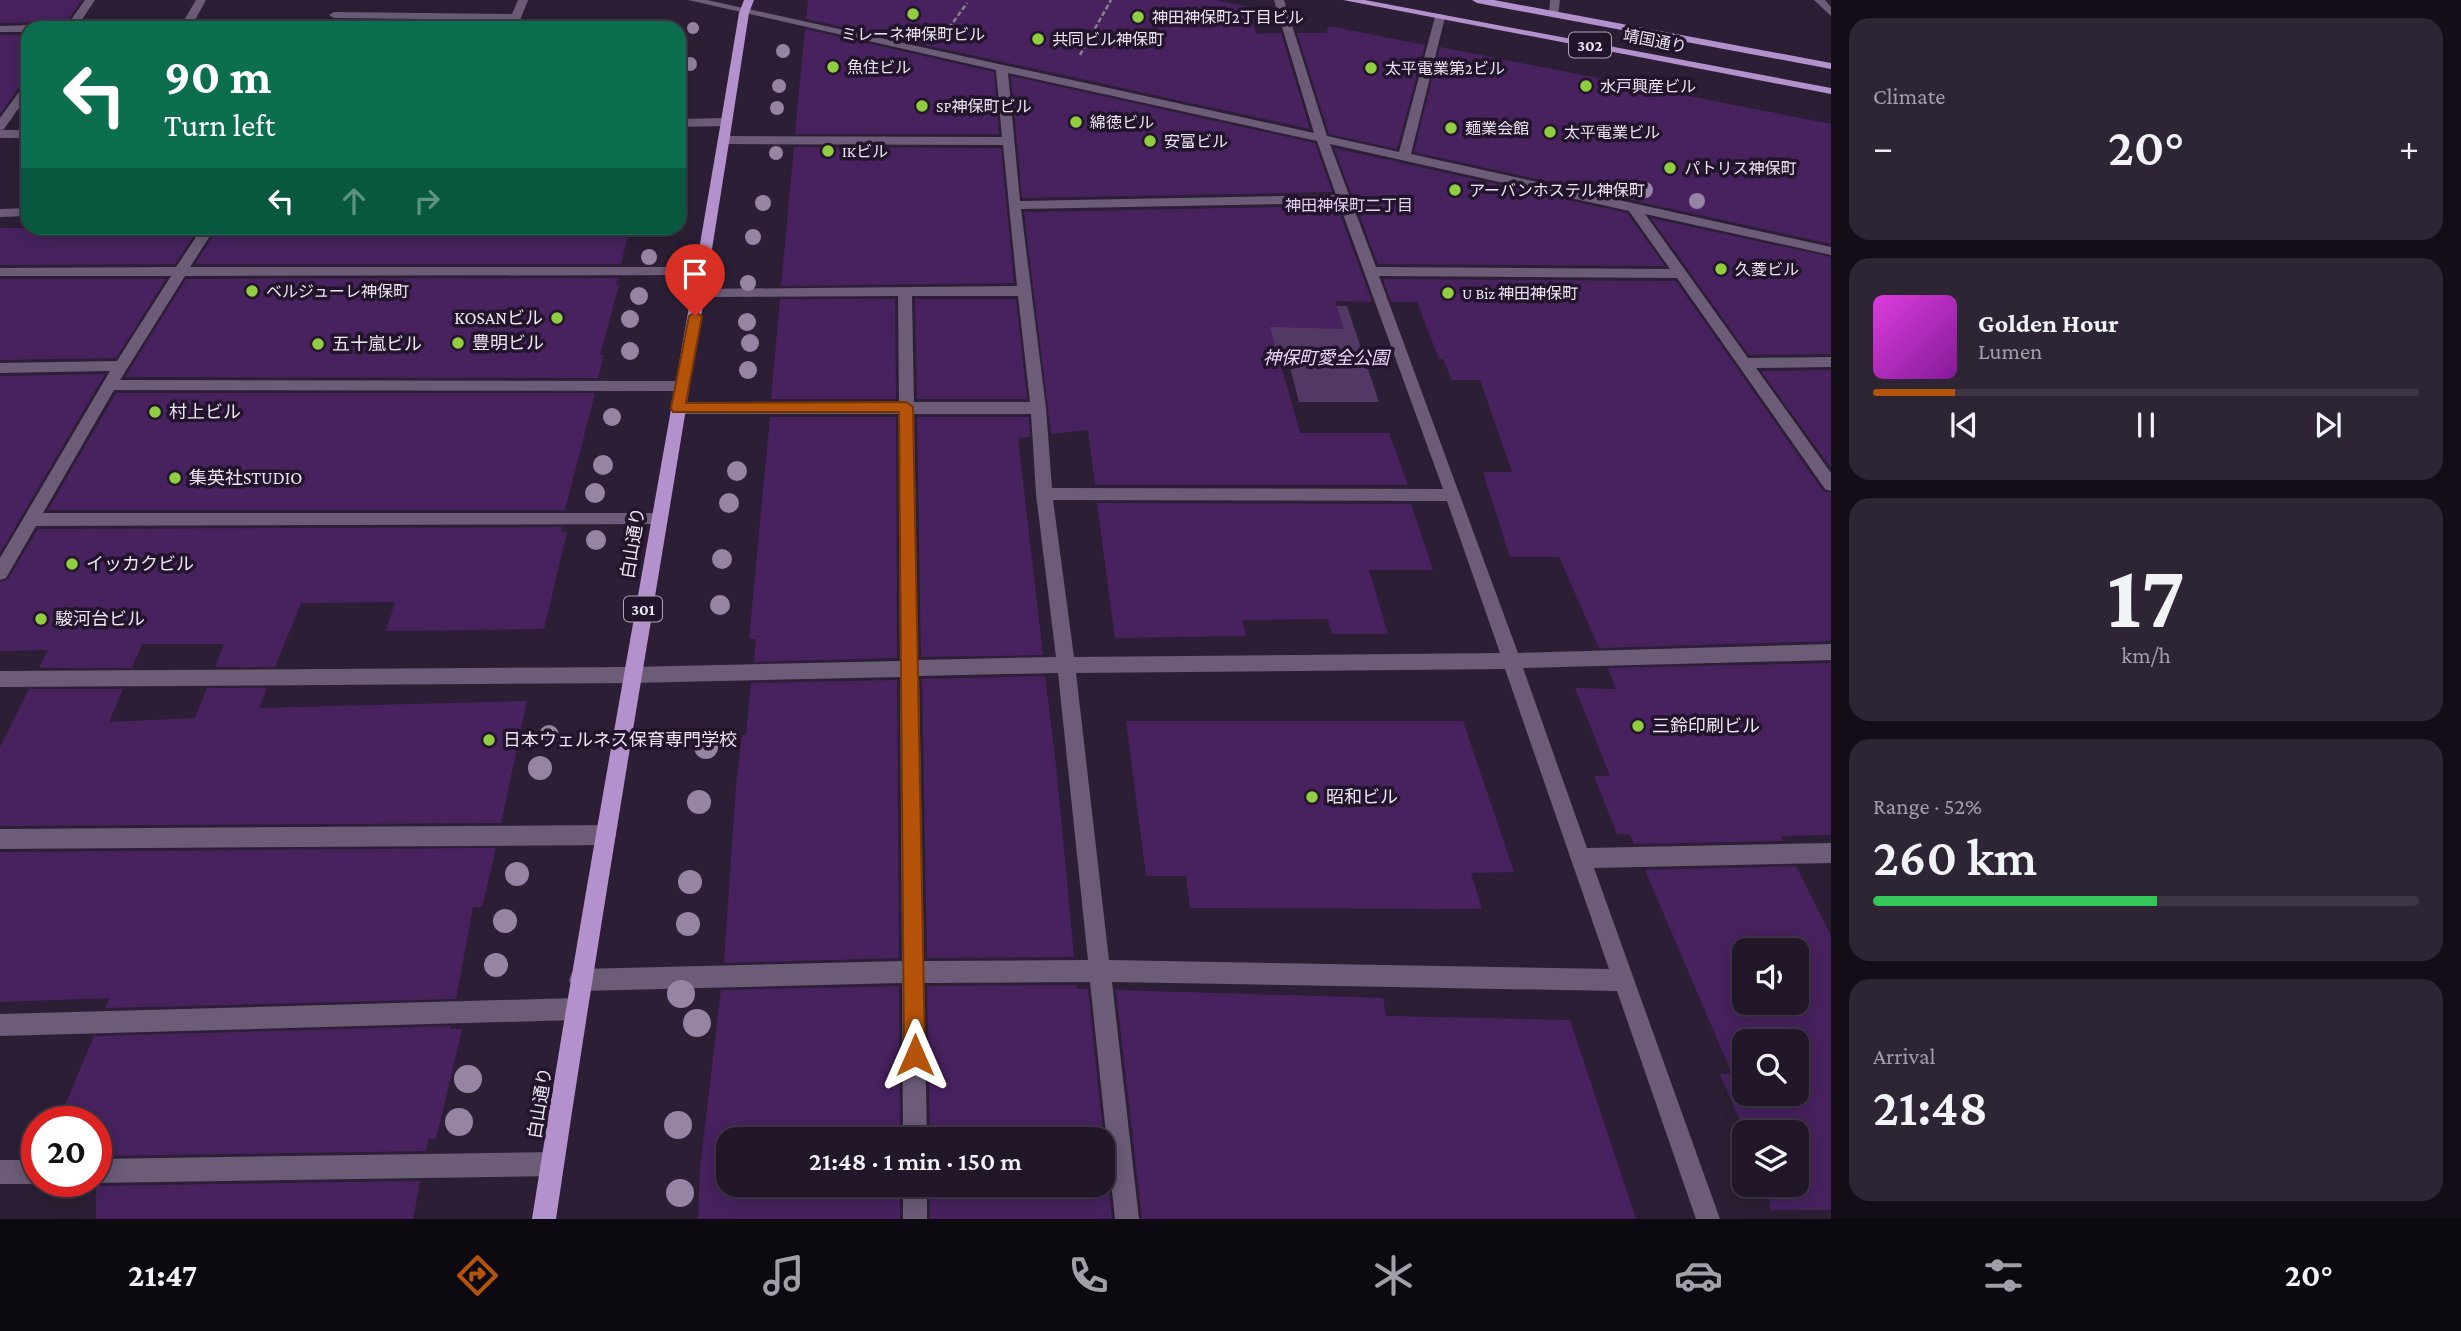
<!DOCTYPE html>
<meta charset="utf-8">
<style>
body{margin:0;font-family:"Crimson Pro","Noto Sans JP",serif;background:#2d2434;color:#f1f3f6;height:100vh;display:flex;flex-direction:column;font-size:26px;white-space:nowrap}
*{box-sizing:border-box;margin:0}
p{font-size:23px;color:#a29fa8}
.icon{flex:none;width:38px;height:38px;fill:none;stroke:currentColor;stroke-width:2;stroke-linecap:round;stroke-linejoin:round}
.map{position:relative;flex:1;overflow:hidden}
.drawer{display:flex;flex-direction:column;gap:18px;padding:18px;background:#120d16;width:630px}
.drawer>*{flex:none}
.hud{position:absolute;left:21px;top:21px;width:665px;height:214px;border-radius:21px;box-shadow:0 4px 18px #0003,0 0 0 2px #3e3645;background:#0b6e4f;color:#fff;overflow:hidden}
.controls{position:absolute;left:1732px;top:938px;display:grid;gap:14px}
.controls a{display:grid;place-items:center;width:77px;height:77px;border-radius:14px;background:#211728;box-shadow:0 4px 18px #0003,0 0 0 2px #3e3645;font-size:35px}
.speed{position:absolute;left:21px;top:1106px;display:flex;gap:14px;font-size:35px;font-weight:700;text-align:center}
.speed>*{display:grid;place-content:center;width:91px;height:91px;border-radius:50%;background:#211728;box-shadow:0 4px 18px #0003,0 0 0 2px #3e3645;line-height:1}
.speed .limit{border:10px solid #d22;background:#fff;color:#111}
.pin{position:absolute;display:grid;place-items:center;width:60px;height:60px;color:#fff;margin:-72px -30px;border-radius:50% 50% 50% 0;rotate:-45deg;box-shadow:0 0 7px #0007}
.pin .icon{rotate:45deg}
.me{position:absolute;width:77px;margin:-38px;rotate:0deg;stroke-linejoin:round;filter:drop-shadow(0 0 5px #0008)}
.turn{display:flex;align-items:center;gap:24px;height:147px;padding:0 28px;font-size:32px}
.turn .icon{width:91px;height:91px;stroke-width:2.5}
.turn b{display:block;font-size:49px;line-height:60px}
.lanes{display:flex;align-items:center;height:66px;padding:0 28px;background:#0003;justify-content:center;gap:35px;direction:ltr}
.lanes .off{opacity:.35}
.big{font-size:52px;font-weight:600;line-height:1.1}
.drawer .card{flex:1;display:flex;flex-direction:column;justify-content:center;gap:10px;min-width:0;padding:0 24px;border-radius:21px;background:#2d2434}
.drawer .dial{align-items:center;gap:0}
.dial b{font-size:91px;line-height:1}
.song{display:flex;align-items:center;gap:21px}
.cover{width:84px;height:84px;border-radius:10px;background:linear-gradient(135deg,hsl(300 70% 55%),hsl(290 70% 35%))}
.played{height:7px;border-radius:4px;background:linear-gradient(90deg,#b45309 15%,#3e3645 15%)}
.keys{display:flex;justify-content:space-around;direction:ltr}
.heat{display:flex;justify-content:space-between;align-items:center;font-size:38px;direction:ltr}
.charge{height:10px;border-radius:5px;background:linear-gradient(90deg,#34c759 52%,#3e3645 0)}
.trip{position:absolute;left:716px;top:1127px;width:399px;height:70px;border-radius:21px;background:#211728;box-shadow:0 4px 18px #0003,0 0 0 2px #3e3645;font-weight:600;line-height:70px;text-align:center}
.dock{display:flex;height:112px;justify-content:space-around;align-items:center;background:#0d0910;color:#a29fa8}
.dock .icon{width:49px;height:49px}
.dock .on{color:#b45309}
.dock b{font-size:32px;color:#f1f3f6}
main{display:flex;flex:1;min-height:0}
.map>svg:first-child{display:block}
.green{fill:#523964}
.building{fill:#47225f;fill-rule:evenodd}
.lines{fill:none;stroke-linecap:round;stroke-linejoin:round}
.path{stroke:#897f91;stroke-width:2.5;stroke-dasharray:5 2.5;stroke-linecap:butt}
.minor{fill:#6c5c78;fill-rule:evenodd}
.major{fill:#b291cc;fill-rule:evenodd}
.tree{fill:#9584a2}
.route{fill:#b45309;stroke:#753606;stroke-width:2}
.poi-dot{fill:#90cd40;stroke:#22152b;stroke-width:2.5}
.labels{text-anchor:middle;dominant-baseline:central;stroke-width:7;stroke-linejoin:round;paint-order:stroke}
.far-poi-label{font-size:16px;fill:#ece4f2;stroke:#22152b;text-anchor:start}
.far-street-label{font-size:16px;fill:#ece4f2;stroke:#22152b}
.shield{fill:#22152b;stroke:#afa6b6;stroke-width:2}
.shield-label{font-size:16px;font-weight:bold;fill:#ece4f2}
.far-neighbourhood-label{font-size:16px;fill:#e2d1ef;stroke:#22152b}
.poi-label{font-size:18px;fill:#ece4f2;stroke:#22152b;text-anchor:start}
.park-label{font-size:18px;font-style:italic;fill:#ebd6fb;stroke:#22152b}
.street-label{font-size:18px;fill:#ece4f2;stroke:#22152b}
</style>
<main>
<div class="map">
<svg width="1831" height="1219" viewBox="0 0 1831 1219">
<rect width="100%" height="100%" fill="#2c1f35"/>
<polygon class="green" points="1194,304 1347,306 1379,402 1299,402 1286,352 1203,351"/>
<g class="building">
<polygon points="0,0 82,0 67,21 0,23"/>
<polygon points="808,0 1215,0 1249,7 1256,34 1281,33 1310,129 806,19"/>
<polygon points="1329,26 1425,45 1397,149 1329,134 1297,33 1326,33"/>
<polygon points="805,29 994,72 999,134 795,134"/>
<polygon points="0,35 28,35 28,81 22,83 0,114"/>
<polygon points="1440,47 1831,124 1831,244 1414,152"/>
<polygon points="1011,76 1315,143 1332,192 1022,198"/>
<polygon points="794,147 1001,148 1014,283 781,286"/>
<polygon points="1334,148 1627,213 1665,266 1378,264"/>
<polygon points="1337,206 1372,302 1335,301 1344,329 1270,327 1300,433 1389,433 1408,485 1095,485 1088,430 1051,434 1024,212"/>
<polygon points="1651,218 1831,257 1831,354 1749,355"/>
<polygon points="0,228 199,228 175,264 0,265"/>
<polygon points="218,228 630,228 621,264 195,264"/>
<polygon points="618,278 616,285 619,285 600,355 604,355 598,378 125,377 186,279"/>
<polygon points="0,279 166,279 116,358 0,360"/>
<polygon points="1383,279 1676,281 1823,491 1831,493 1831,641 1599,648 1559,557 1510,557 1483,472 1512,472 1480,380 1452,380 1443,359 1439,359 1417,302 1391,302"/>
<polygon points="780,299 895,299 896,399 771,399"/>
<polygon points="915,299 1016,299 1027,399 917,399"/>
<polygon points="1831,370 1831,468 1761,371"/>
<polygon points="105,374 0,553 0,376"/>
<polygon points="116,393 595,393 565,510 48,510"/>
<polygon points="770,417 896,417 897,658 754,662 756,639 749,639"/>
<polygon points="917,417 1029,417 1030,437 1018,438 1043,655 921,657"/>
<polygon points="1097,503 1411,504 1433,570 1369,570 1388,634 1332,634 1328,619 1242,620 1246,636 1115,638"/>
<polygon points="562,527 561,532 567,532 544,629 386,631 395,602 301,603 275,667 215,667 224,644 142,644 132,668 39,668 48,650 0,651 0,582 8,579 38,529"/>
<polygon points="1831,663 1831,835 1781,836 1783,841 1634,844 1630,834 1617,834 1594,776 1610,776 1575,688 1616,689 1608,668"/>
<polygon points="1045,676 1056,765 1074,957 927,958 922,679"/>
<polygon points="897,680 899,958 724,963 736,786 742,735 746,735 751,683"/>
<polygon points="207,688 267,688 259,708 527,701 501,823 0,826 0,747 29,689 123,689 109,722 195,718"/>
<polygon points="1126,721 1463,721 1514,872 1471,873 1482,909 1190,908 1186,876 1146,876"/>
<polygon points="496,848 482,907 473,907 456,999 105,1008 110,998 0,1002 0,852"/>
<path d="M 1796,866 L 1831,936 L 1831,1210 L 1770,1210 L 1770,1195 L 1766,1185 L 1797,1185 L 1797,1132 L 1745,1133 L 1720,1074 L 1732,1074 L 1645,870 ZM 1745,950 L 1797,950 L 1797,1003 L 1745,1003 ZM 1745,1041 L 1797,1041 L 1797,1094 L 1745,1094 Z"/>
<polygon points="1076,985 1077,989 1088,989 1112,1219 930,1219 930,1185 1102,1185 1102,1139 930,1139 927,986"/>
<polygon points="899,986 900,1139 728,1139 728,1185 900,1185 900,1219 698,1219 700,1169 721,990"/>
<polygon points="1116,990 1383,998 1386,1016 1570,1020 1636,1219 1142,1219"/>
<polygon points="451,1026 450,1029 462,1029 436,1139 429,1138 426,1151 96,1156 96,1122 58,1122 94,1036"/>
<polygon points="420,1181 413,1219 96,1219 96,1186"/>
</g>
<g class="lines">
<g class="path">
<polyline points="949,28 967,3"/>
<polyline points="1080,55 1111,0"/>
</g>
<g class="minor">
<polygon points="85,0 95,0 79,24 183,22 196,0 206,0 194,22 330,19 335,22 330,25 28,28 28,32 0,32 0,26 68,24"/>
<polygon points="518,0 528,0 517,28 507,28 510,20 334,18 329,15 334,12 512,14"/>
<path d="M 688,0 L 707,0 L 1314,133 L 1274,0 L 1284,0 L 1327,136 L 1399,152 L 1435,17 L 1440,14 L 1445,17 L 1411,154 L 1831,247 L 1831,255 L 1645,214 L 1748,358 L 1831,357 L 1831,367 L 1756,368 L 1831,473 L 1831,491 L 1825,489 L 1677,278 L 1379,276 L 1518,653 L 1831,644 L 1831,660 L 1523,668 L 1587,848 L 1831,843 L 1831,863 L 1594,868 L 1720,1219 L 1696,1219 L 1617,991 L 1112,982 L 1139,1219 L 1115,1219 L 1090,982 L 924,983 L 927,1139 L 903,1139 L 902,983 L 580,991 L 572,988 L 569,980 L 572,972 L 580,969 L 902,961 L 900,677 L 632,683 L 0,687 L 0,671 L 632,667 L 900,661 L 899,414 L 678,414 L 670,408 L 678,402 L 899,402 L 898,296 L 700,297 L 695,295 L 695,289 L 1017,286 L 1003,145 L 723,144 L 717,140 L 723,136 L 1002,137 L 996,70 ZM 1008,73 L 1317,141 L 1336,195 L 1020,201 ZM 1330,144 L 1629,211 L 1670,269 L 1376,267 ZM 1339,203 L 1443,489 L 1052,488 L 1046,408 L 1021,209 ZM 912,296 L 1018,296 L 1030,402 L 914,402 ZM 914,414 L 1031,414 L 1036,494 L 1056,657 L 918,660 ZM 1053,500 L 1447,501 L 1500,653 L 1074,657 ZM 1505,669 L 1609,969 L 1109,960 L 1076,673 ZM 1058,673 L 1088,960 L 924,961 L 919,676 Z"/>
<polygon points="1550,0 1560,0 1558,16 1549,14"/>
<polygon points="1814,0 1825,0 1831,7 1831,16"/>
<polygon points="28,84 28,95 4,129 0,130 0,118 24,85"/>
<polygon points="679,119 726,118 732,122 726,126 679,127"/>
<rect x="0" y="130" width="28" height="8"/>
<polygon points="28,208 28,216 0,217 0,209"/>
<polygon points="202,228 215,228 190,267 703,267 710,271 703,275 185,276 120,380 682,381 689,386 682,391 114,390 43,513 658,513 664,514 666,519 664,524 36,526 6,578 0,580 0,558 110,371 0,373 0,363 117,361 171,276 0,276 0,268 176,267"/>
<polygon points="606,825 613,828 616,835 613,842 606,845 0,849 0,829"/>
<polygon points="576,998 584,1001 587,1009 584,1017 576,1020 0,1036 0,1014"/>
<polygon points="552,1152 560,1156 564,1164 560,1172 552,1176 96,1183 92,1181 96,1181 96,1159"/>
<polygon points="0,1160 37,1160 37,1181 44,1181 37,1184 0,1184"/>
<rect x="903" y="1185" width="24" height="34"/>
</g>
<g class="major">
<path d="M 744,0 L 754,0 L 749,13 C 688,416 615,816 556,1219 L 532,1219 C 595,816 673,416 739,13 Z"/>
<polygon points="1343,0 1365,0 1831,88 1831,94"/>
<polygon points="1472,0 1494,0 1831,63 1831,69 1477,3"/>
</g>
</g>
<g class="tree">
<circle cx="693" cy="28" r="6"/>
<circle cx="783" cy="51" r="7"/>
<circle cx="690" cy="64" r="7"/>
<circle cx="779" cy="86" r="7"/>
<circle cx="777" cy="108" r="7"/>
<circle cx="776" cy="153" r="7"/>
<circle cx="1645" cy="190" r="8"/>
<circle cx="1697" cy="201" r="8"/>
<circle cx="763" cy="203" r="8"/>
<circle cx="753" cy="237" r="8"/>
<circle cx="649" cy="257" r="8"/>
<circle cx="748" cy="283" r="8"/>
<circle cx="639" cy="296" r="9"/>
<circle cx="630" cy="319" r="9"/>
<circle cx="747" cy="322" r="9"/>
<circle cx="750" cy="343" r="9"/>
<circle cx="630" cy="351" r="9"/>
<circle cx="748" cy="370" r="9"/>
<circle cx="612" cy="417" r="9"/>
<circle cx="603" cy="465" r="10"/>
<circle cx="737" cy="471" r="10"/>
<circle cx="595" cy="493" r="10"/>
<circle cx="729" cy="503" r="10"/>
<circle cx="596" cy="540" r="10"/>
<circle cx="722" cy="559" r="10"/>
<circle cx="720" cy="605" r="10"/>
<circle cx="549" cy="735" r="10"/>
<circle cx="706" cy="747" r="12"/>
<circle cx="540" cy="768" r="12"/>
<circle cx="699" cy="802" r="12"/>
<circle cx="517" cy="874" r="12"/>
<circle cx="690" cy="882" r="12"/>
<circle cx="505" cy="921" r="12"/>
<circle cx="688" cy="924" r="12"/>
<circle cx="496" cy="965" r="12"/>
<circle cx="681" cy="994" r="14"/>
<circle cx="697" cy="1023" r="14"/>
<circle cx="468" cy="1079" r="14"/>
<circle cx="459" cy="1122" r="14"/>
<circle cx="678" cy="1125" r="14"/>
<circle cx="680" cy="1193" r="14"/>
</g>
<polygon class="route" points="695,312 702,316 686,403 906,402 913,407 925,1055 922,1063 915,1066 907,1063 904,1055 899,412 673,412 671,408 689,316"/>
<g class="poi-dot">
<circle cx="913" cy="14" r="7"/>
<circle cx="1138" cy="17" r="7"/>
<circle cx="1038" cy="39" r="7"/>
<circle cx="833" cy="67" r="7"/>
<circle cx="1371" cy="68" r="7"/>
<circle cx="1586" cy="86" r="7"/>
<circle cx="922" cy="106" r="7"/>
<circle cx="1076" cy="122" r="7"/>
<circle cx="1451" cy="128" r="7"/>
<circle cx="1550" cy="132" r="7"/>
<circle cx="1150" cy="141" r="7"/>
<circle cx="828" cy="151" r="7"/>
<circle cx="1670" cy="168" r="7"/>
<circle cx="1455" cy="190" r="7"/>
<circle cx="1721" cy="269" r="7"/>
<circle cx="252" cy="291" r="7"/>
<circle cx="1448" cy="293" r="7"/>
<circle cx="557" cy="318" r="7"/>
<circle cx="458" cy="343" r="7"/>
<circle cx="318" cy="344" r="7"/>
<circle cx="155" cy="412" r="7"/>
<circle cx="175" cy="478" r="7"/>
<circle cx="72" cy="564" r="7"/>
<circle cx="41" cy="619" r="7"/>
<circle cx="1638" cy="726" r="7"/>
<circle cx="489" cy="740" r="7"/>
<circle cx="1312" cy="797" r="7"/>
</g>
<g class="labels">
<g class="far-poi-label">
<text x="1152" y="17">神田神保町2丁目ビル</text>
<text x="913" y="34" text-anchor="middle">ミレーネ神保町ビル</text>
<text x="1052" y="39">共同ビル神保町</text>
<text x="847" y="67">魚住ビル</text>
<text x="1385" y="68">太平電業第2ビル</text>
<text x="1600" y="86">水戸興産ビル</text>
<text x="936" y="106">SP神保町ビル</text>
<text x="1090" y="122">綿徳ビル</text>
<text x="1465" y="128">麺業会館</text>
<text x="1564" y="132">太平電業ビル</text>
<text x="1164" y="141">安富ビル</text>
<text x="842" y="151">IKビル</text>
<text x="1684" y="168">パトリス神保町</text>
<text x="1469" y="190">アーバンホステル神保町</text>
<text x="1735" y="269">久菱ビル</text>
<text x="266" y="291">ベルジューレ神保町</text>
<text x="1462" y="293">U Biz 神田神保町</text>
</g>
<g class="far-street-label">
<text transform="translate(1655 41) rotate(11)">靖国通り</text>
</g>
<g class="shield">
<rect x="1569" y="32.5" width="42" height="25" rx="5"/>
<rect x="624" y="596.5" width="38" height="25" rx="5"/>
</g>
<g class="shield-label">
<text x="1590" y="45">302</text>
<text x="643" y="609">301</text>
</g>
<g class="far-neighbourhood-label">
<text x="1349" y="205">神田神保町二丁目</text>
</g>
<g class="poi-label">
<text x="543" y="318" text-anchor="end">KOSANビル</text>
<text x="472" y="343">豊明ビル</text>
<text x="332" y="344">五十嵐ビル</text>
<text x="169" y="412">村上ビル</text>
<text x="189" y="478">集英社STUDIO</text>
<text x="86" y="564">イッカクビル</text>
<text x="55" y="619">駿河台ビル</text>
<text x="1652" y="726">三鈴印刷ビル</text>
<text x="503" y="740">日本ウェルネス保育専門学校</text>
<text x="1326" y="797">昭和ビル</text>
</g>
<g class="park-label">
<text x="1326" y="358">神保町愛全公園</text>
</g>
<g class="street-label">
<text transform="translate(633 543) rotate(-81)">白山通り</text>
<text transform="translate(540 1103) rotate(-81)">白山通り</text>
</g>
</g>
</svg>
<div class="controls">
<a><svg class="icon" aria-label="sound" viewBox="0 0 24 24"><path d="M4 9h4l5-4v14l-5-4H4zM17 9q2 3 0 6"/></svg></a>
<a><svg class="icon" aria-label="search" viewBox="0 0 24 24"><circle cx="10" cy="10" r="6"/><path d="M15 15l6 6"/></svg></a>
<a><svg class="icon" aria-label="layers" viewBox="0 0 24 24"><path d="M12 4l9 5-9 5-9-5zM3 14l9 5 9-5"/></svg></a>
</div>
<div class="speed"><div class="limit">20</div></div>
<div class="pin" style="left:695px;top:316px;background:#d93025"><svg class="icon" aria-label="arrive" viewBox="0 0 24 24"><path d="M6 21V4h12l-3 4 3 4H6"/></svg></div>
<svg class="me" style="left:915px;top:1055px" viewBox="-20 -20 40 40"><path d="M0-17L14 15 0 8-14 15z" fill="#b45309" stroke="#fff" stroke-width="4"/></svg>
<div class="trip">21:48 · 1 min · 150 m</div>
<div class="hud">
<div class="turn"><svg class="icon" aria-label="left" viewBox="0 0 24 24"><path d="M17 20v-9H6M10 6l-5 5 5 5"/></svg><div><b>90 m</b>Turn left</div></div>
<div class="lanes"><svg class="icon" aria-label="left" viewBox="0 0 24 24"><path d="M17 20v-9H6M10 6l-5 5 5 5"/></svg><svg class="icon off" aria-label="ahead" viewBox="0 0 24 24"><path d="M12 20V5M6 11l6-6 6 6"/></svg><svg class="icon off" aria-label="right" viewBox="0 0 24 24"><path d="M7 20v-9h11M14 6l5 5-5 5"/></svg></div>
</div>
</div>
<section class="drawer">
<div class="card"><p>Climate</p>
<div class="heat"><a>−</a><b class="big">20°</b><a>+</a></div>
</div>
<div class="card">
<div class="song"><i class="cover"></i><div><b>Golden Hour</b><p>Lumen</p></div></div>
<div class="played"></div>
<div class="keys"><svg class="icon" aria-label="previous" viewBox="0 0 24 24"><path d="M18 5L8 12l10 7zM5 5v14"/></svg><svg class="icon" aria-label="pause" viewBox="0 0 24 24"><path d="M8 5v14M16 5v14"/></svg><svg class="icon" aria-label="next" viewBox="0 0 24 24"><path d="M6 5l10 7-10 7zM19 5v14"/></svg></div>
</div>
<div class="card dial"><b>17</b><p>km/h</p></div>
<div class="card"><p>Range · 52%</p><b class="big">260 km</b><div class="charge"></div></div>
<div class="card"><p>Arrival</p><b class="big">21:48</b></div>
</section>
</main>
<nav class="dock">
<b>21:47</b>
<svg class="icon on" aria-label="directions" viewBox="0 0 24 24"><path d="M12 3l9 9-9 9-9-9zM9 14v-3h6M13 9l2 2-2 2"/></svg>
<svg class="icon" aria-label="music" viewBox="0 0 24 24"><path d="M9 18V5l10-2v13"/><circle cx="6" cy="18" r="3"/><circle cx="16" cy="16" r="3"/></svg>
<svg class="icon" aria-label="phone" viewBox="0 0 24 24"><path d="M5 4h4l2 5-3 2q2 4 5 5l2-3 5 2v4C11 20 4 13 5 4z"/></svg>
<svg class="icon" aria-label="climate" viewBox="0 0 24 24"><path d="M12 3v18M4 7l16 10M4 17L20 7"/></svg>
<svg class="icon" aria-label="car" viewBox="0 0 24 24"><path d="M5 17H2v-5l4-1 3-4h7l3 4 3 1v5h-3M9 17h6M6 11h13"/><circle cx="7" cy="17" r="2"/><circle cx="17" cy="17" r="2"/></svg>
<svg class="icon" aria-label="filters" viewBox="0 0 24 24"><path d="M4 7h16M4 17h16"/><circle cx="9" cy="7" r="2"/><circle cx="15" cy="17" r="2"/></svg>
<b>20°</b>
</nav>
